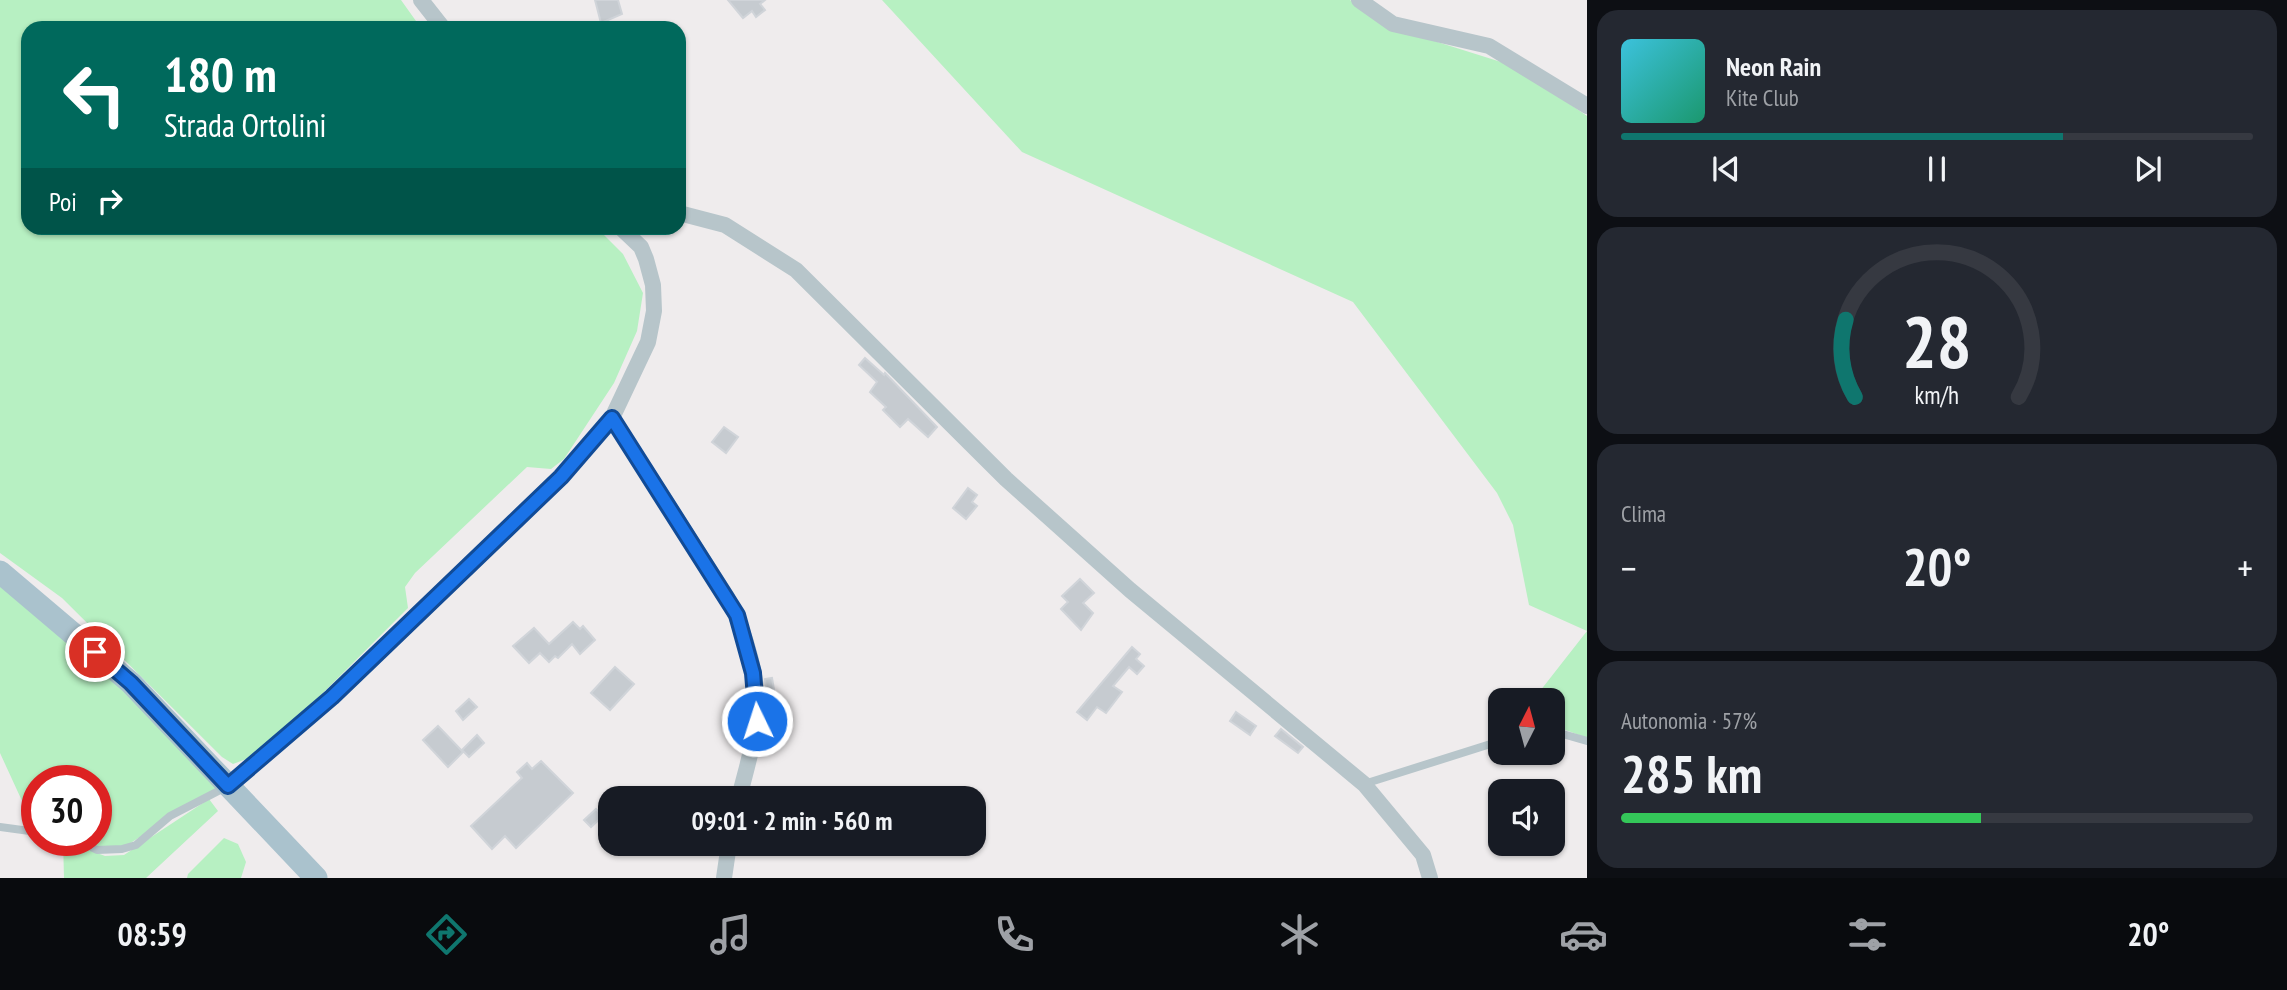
<!DOCTYPE html>
<html lang="it">
<meta charset="utf-8">
<style>
body{margin:0;font-family:"PT Sans Narrow",sans-serif;background:#242831;color:#f1f3f6;height:100vh;display:flex;flex-direction:column;font-size:26px;white-space:nowrap}
*{box-sizing:border-box;margin:0}
p{font-size:23px;color:#9ea1a6}
.icon{flex:none;width:38px;height:38px;fill:none;stroke:currentColor;stroke-width:2;stroke-linecap:round;stroke-linejoin:round}
.map{position:relative;flex:1;overflow:hidden}
.side{display:flex;flex-direction:column;gap:10px;padding:10px;background:#0d0f14;width:700px}
.side>*{flex:none}
.guide{position:absolute;left:21px;top:21px;width:665px;height:214px;border-radius:21px;box-shadow:0 2px 5px #0004;background:#00695c;color:#fff;overflow:hidden}
.needle{width:46px;rotate:6deg}
.fabs{position:absolute;left:1488px;top:688px;display:grid;gap:14px}
.fabs a{display:grid;place-items:center;width:77px;height:77px;border-radius:14px;background:#171b24;box-shadow:0 2px 5px #0004;font-size:35px}
.speed{position:absolute;left:21px;top:765px;display:flex;gap:14px;font-size:35px;font-weight:700;text-align:center}
.speed>*{display:grid;place-content:center;width:91px;height:91px;border-radius:50%;background:#171b24;box-shadow:0 2px 5px #0004;line-height:1}
.speed .limit{border:10px solid #d22;background:#fff;color:#111}
.pin{position:absolute;display:grid;place-items:center;width:60px;height:60px;color:#fff;margin:-30px;border:4px solid #fff;border-radius:50%;box-shadow:0 2px 7px #0007}
.me{position:absolute;width:77px;margin:-38px;rotate:356deg;stroke-linejoin:round;filter:drop-shadow(0 0 5px #0008)}
.turn{display:flex;align-items:center;gap:24px;height:147px;padding:0 28px;font-size:32px}
.turn .icon{width:91px;height:91px;stroke-width:2.5}
.turn b{display:block;font-size:49px;line-height:60px}
.then{display:flex;align-items:center;height:66px;padding:0 28px;background:#0003;gap:14px;font-size:26px}
.big{font-size:52px;font-weight:800;line-height:1.1}
.side .widget{flex:1;display:flex;flex-direction:column;justify-content:center;gap:10px;min-width:0;padding:0 24px;border-radius:21px;background:#242831}
.side .dial{align-items:center;gap:0}
.dial svg{height:182px;overflow:visible;fill:none;stroke:#363941;stroke-width:7;stroke-linecap:round;text-anchor:middle}
.dial text{fill:#f1f3f6;stroke:none}
.song{display:flex;align-items:center;gap:21px}
.cover{width:84px;height:84px;border-radius:10px;background:linear-gradient(135deg,hsl(190 70% 55%),hsl(160 70% 35%))}
.played{height:7px;border-radius:4px;background:linear-gradient(90deg,#0f766e 70%,#363941 70%)}
.keys{display:flex;justify-content:space-around;direction:ltr}
.heat{display:flex;justify-content:space-between;align-items:center;font-size:38px;direction:ltr}
.charge{height:10px;border-radius:5px;background:linear-gradient(90deg,#34c759 57%,#363941 0)}
.trip{position:absolute;left:598px;top:786px;width:388px;height:70px;border-radius:21px;background:#171b24;box-shadow:0 2px 5px #0004;font-weight:800;line-height:70px;text-align:center}
.tab-bar{display:flex;height:112px;justify-content:space-around;align-items:center;background:#090b0e;color:#9ea1a6}
.tab-bar .icon{width:49px;height:49px}
.tab-bar .selected{color:#0f766e}
.tab-bar b{font-size:32px;color:#f1f3f6}
main{display:flex;flex:1;min-height:0}
.map>svg:first-child{display:block}
.green{fill:#b7f0c2}
.building{fill:#c6cbd0;stroke:#d0d4d9;stroke-width:2}
.lines{fill:none;stroke-linecap:round;stroke-linejoin:round}
.service{stroke:#b7c5ca;stroke-width:8}
.minor{stroke:#b7c5ca;stroke-width:16}
.primary{stroke:#aac2cd;stroke-width:23}
.route-casing{stroke:#114b97;stroke-width:18}
.route{stroke:#1a73e8;stroke-width:12}
</style>
<main>
<div class="map">
<svg width="1587" height="878" viewBox="0 0 1587 878">
<rect width="100%" height="100%" fill="#efeced"/>
<g class="green">
<polygon points="0,0 401,0 421,28 28,28 28,228 597,228 623,254 643,293 637,331 614,383 564,459 551,469 527,467 415,573 405,587 408,608 308,708 249,758 233,764 222,757 62,598 0,553"/>
<polygon points="882,0 1350,0 1393,28 1517,67 1587,116 1587,631 1529,605 1513,525 1497,493 1353,302 1022,152"/>
<polygon points="0,578 67,630 220,787 124,847 104,849 75,840 96,840 96,780 37,780 37,828 34,827 0,753"/>
<polygon points="1587,631 1587,738 1552,725 1552,700 1533,700"/>
<polygon points="209,799 218,811 146,878 64,878 63,840 105,856 124,855"/>
<polygon points="224,838 238,844 246,862 241,878 187,878 188,874"/>
</g>
<g class="building">
<polygon points="595,0 618,0 622,14 601,23"/>
<polygon points="728,0 765,0 760,4 765,10 756,17 752,11 743,18"/>
<polygon points="865,358 884,375 885,373 937,427 928,437 908,419 900,427 883,410 886,407 870,392 877,382 859,365"/>
<polygon points="724,427 738,437 726,453 712,442"/>
<polygon points="968,488 977,495 972,502 977,506 966,519 953,508"/>
<polygon points="1080,579 1094,593 1083,603 1093,613 1081,630 1061,609 1068,602 1062,596"/>
<polygon points="573,622 580,629 583,626 595,640 580,654 572,644 558,658 555,656 549,662 540,653 529,663 513,646 534,628 549,644"/>
<polygon points="1132,647 1140,654 1136,659 1144,666 1137,674 1129,667 1113,686 1122,692 1106,713 1097,707 1087,720 1077,712"/>
<polygon points="615,667 634,684 610,710 591,693"/>
<polygon points="772,678 776,701 767,702 765,679"/>
<polygon points="469,699 477,707 463,720 456,711"/>
<polygon points="1236,712 1256,726 1250,735 1230,721"/>
<polygon points="438,726 463,752 448,767 423,740"/>
<polygon points="1281,729 1303,747 1298,753 1275,736"/>
<polygon points="477,735 484,743 469,757 462,750"/>
<polygon points="541,761 573,793 516,848 505,836 492,849 471,826 522,778 517,772 527,763 532,769"/>
<polygon points="596,809 603,816 591,827 584,820"/>
</g>
<g class="lines">
<g class="service">
<polyline points="1552,731 1587,741"/>
<polyline points="1364,784 1500,741"/>
<polyline points="0,827 37,832"/>
<polyline points="77,840 97,850 122,849 136,845 170,816 228,786"/>
</g>
<g class="minor">
<polyline points="421,0 443,28"/>
<polyline points="1359,0 1393,24 1489,46 1587,106"/>
<polyline points="679,213 725,225 796,270 1006,479 1130,590 1364,784 1423,855 1430,878"/>
<path d="M 612,418 L 727,597 C 746,633 761,682 756,723 C 753,749 745,773 739,798"/>
<polyline points="228,786 332,697 561,477 612,418 648,342 654,311 653,285 646,259 641,247 621,228"/>
<polyline points="724,878 729,844"/>
</g>
<polyline class="primary" points="0,572 131,683 316,878"/>
</g>
<g class="lines">
<defs>
<polyline id="route" points="95,652 131,683 228,786 332,697 561,477 612,418 737,615 753,673 757,721"/>
</defs>
<use href="#route" class="route-casing"/>
<use href="#route" class="route"/>
</g>
</svg>
<div class="fabs">
<a><svg class="needle" viewBox="-14 -14 28 28"><path d="M0-13l5 13h-10z" fill="#e53935"/><path d="M0 13l5-13h-10z" fill="#9ea1a6"/></svg></a>
<a><svg class="icon" aria-label="sound" viewBox="0 0 24 24"><path d="M4 9h4l5-4v14l-5-4H4zM17 9q2 3 0 6"/></svg></a>
</div>
<div class="speed"><div class="limit">30</div></div>
<div class="pin" style="left:95px;top:652px;background:#d93025"><svg class="icon" aria-label="arrive" viewBox="0 0 24 24"><path d="M6 21V4h12l-3 4 3 4H6"/></svg></div>
<svg class="me" style="left:757px;top:721px" viewBox="-20 -20 40 40"><circle r="17" fill="#1a73e8" stroke="#fff" stroke-width="3"/><path d="M0-11L8 9 0 5-8 9z" fill="#fff"/></svg>
<div class="trip">09:01 · 2 min · 560 m</div>
<div class="guide">
<div class="turn"><svg class="icon" aria-label="left" viewBox="0 0 24 24"><path d="M17 20v-9H6M10 6l-5 5 5 5"/></svg><div><b>180 m</b>Strada Ortolini</div></div>
<div class="then">Poi<svg class="icon" aria-label="right" viewBox="0 0 24 24"><path d="M7 20v-9h11M14 6l5 5-5 5"/></svg></div>
</div>
</div>
<section class="side">
<div class="widget">
<div class="song"><i class="cover"></i><div><b>Neon Rain</b><p>Kite Club</p></div></div>
<div class="played"></div>
<div class="keys"><svg class="icon" aria-label="previous" viewBox="0 0 24 24"><path d="M18 5L8 12l10 7zM5 5v14"/></svg><svg class="icon" aria-label="pause" viewBox="0 0 24 24"><path d="M8 5v14M16 5v14"/></svg><svg class="icon" aria-label="next" viewBox="0 0 24 24"><path d="M6 5l10 7-10 7zM19 5v14"/></svg></div>
</div>
<div class="widget dial"><svg viewBox="0 0 100 80">
<path d="M14 69A42 42 0 1 1 86 69"/>
<path d="M14 69A42 42 0 0 1 10 35" stroke="#0f766e"/>
<text x="50" y="56" font-size="32" font-weight="700">28</text>
<text x="50" y="72" font-size="11">km/h</text>
</svg></div>
<div class="widget"><p>Clima</p>
<div class="heat"><a>−</a><b class="big">20°</b><a>+</a></div>
</div>
<div class="widget"><p>Autonomia · 57%</p><b class="big">285 km</b><div class="charge"></div></div>
</section>
</main>
<nav class="tab-bar">
<b>08:59</b>
<svg class="icon selected" aria-label="directions" viewBox="0 0 24 24"><path d="M12 3l9 9-9 9-9-9zM9 14v-3h6M13 9l2 2-2 2"/></svg>
<svg class="icon" aria-label="music" viewBox="0 0 24 24"><path d="M9 18V5l10-2v13"/><circle cx="6" cy="18" r="3"/><circle cx="16" cy="16" r="3"/></svg>
<svg class="icon" aria-label="phone" viewBox="0 0 24 24"><path d="M5 4h4l2 5-3 2q2 4 5 5l2-3 5 2v4C11 20 4 13 5 4z"/></svg>
<svg class="icon" aria-label="climate" viewBox="0 0 24 24"><path d="M12 3v18M4 7l16 10M4 17L20 7"/></svg>
<svg class="icon" aria-label="car" viewBox="0 0 24 24"><path d="M5 17H2v-5l4-1 3-4h7l3 4 3 1v5h-3M9 17h6M6 11h13"/><circle cx="7" cy="17" r="2"/><circle cx="17" cy="17" r="2"/></svg>
<svg class="icon" aria-label="filters" viewBox="0 0 24 24"><path d="M4 7h16M4 17h16"/><circle cx="9" cy="7" r="2"/><circle cx="15" cy="17" r="2"/></svg>
<b>20°</b>
</nav>
